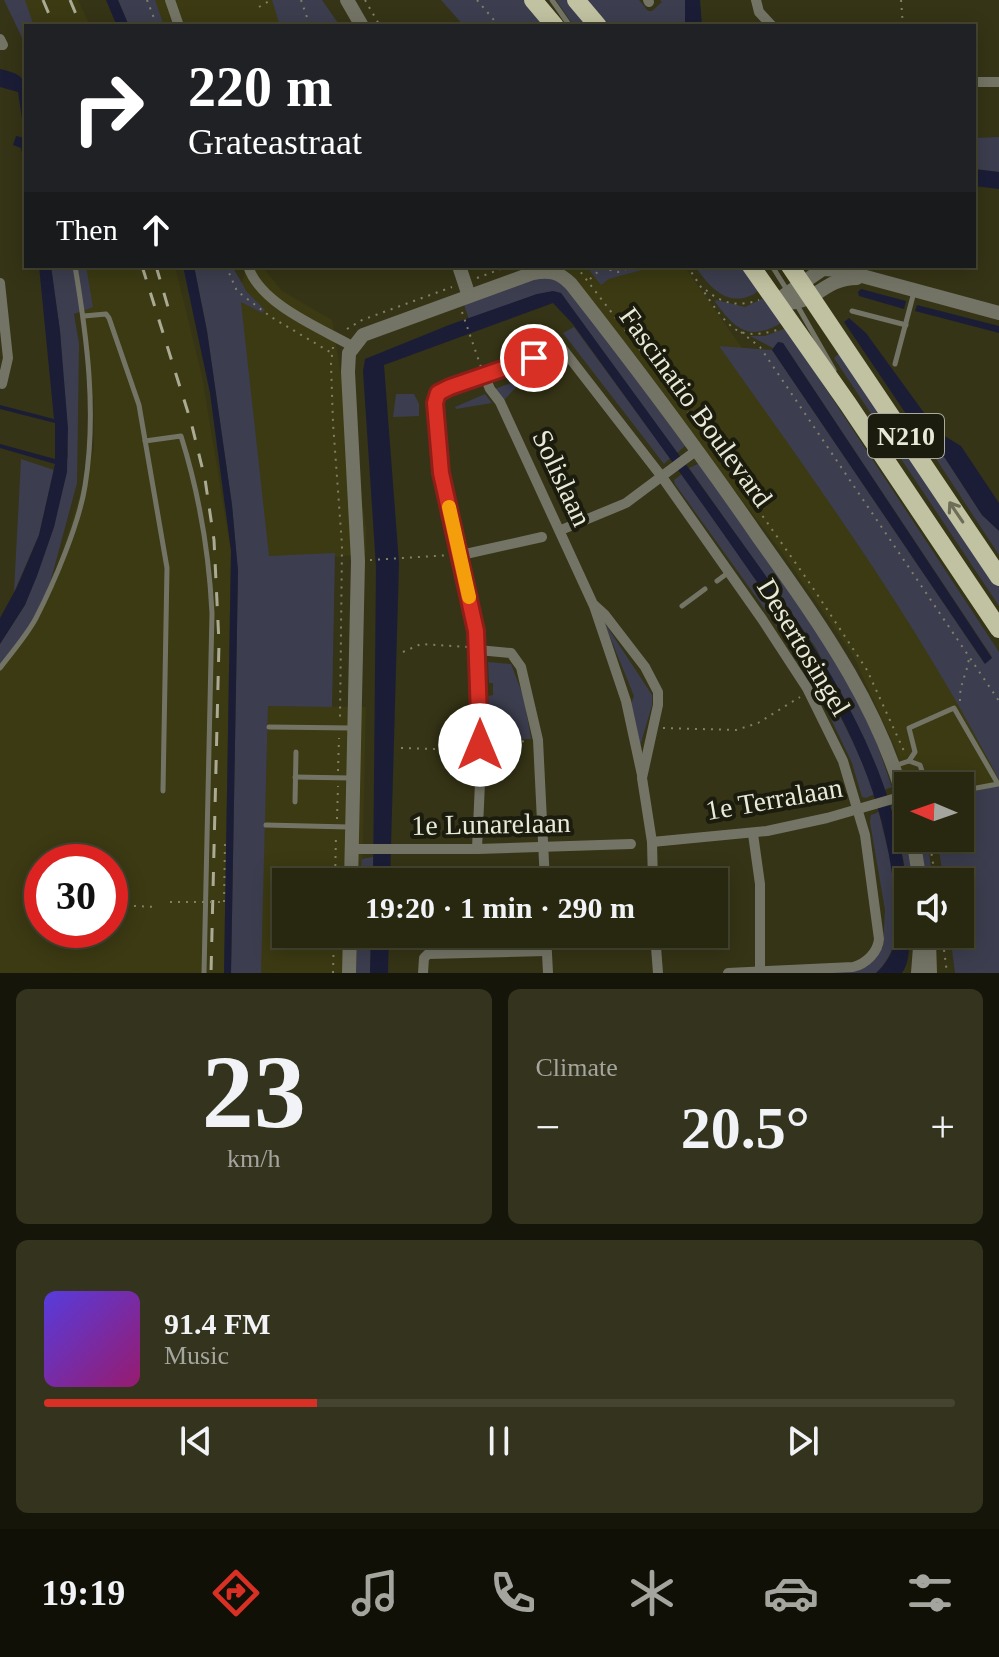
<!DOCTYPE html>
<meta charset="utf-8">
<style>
body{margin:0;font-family:Georgia,serif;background:#34331e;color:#f1f3f6;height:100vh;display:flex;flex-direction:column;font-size:30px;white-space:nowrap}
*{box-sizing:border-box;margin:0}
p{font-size:26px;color:#a5a59f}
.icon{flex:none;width:44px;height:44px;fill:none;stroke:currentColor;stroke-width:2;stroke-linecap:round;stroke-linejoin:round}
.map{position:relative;height:973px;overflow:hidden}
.side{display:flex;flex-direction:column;gap:16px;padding:16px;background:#161509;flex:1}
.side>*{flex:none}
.top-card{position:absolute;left:24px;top:24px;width:952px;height:244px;border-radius:0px;box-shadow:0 4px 20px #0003,0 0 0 2px #444430;background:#202124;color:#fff;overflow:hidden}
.needle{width:52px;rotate:272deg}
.fabs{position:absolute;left:894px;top:772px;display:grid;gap:16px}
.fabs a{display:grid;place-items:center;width:80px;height:80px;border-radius:0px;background:#282710;box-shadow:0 4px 20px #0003,0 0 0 2px #444430;font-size:40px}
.speed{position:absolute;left:24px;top:844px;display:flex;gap:16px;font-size:40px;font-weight:700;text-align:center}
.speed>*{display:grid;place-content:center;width:104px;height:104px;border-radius:50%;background:#282710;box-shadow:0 4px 20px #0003,0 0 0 2px #444430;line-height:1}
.speed .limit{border:12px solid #d22;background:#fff;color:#111}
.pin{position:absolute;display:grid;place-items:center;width:68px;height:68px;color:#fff;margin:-34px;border:4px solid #fff;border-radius:50%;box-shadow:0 2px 8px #0007}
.me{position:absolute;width:88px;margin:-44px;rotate:0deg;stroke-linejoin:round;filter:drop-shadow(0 0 6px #0008)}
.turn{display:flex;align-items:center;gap:28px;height:168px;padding:0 32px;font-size:36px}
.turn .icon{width:104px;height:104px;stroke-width:2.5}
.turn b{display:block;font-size:56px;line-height:68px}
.then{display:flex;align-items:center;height:76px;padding:0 32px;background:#0003;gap:16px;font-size:30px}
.big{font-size:60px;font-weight:600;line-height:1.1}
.side .widget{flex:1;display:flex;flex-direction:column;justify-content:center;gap:12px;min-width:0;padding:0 28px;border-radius:12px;background:#34331e}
.side .dial{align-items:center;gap:0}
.dial b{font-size:104px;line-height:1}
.song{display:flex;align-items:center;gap:24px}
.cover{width:96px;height:96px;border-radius:12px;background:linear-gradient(135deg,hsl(250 70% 55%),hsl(320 70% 35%))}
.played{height:8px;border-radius:4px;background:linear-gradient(90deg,#d93025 30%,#444430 30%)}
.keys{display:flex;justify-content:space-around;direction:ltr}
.heat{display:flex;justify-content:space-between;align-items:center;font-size:44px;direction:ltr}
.side .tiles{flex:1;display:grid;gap:16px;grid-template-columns:1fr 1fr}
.widget:last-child{grid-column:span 2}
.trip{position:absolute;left:272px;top:868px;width:456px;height:80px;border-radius:0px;background:#282710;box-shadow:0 4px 20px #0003,0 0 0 2px #444430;font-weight:600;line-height:80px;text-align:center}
.tabs{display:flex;height:128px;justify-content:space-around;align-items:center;background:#101006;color:#a5a59f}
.tabs .icon{width:56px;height:56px}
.tabs .active{color:#d93025}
.tabs b{font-size:36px;color:#f1f3f6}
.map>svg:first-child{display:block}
.built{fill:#3b3a13;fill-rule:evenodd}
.green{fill:#3c3e4f}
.water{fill:#1b1d37}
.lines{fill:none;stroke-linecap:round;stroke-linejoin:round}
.path{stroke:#808067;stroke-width:2;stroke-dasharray:2 6;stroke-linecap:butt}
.service{stroke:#747466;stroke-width:5}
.minor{stroke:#747466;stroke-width:10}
.tertiary{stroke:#747466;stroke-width:14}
.trunk{stroke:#c1c2a1;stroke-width:18}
.rail{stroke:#abab95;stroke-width:3;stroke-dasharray:14 14;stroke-linecap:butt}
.path-bridge{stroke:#808067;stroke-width:2;stroke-dasharray:2 6;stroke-linecap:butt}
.oneway{stroke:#6e6e58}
.route-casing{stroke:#8d1f18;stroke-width:20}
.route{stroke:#d93025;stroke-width:14}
.slow{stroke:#f59e0b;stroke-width:14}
.labels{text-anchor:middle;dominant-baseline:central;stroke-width:8;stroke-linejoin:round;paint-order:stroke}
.shield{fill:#1b1b0e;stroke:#aaab9b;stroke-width:2}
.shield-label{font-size:26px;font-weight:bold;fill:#e8e9d7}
.street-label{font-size:28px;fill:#e8e9d7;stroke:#1b1b0e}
</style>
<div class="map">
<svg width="999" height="973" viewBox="0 0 999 973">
<rect width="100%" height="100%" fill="#353416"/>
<g class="built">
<polygon points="15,0 78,0 90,26 27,26"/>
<polygon points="150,0 283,0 289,26 160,26"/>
<path d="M 72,266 L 175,266 L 202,376 L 231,551 L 224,973 L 0,973 L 0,664 L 48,597 L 94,450 L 94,401 ZM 42,862 L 110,862 L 110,930 L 42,930 Z"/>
<polygon points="247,266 262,266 282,291 332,320 366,527 366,553 265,567 235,304"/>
<polygon points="562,266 684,266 915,592 999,668 999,787 960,795 960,786 908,786 908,790 896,750 853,655 781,551"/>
<polygon points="268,706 366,707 362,882 286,882 286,934 361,934 360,973 260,973"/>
</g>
<g class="green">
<polygon points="4,0 25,0 34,26 26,26 26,46"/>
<polygon points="118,0 155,0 164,26 129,26"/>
<polygon points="272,0 322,0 340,26 280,26"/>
<polygon points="441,0 526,0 548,26 464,26"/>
<polygon points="556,0 567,0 589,26 574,26"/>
<polygon points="583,0 639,0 648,11 652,11 662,2 660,0 685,0 685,26 606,26"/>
<polygon points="999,137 999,172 974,169 975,138"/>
<polygon points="51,266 86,266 93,307 74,314 79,344 77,483 46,598 11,655 0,666 0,644 25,605 54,527 68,455 60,331"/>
<polygon points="194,266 232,266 247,292 265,310 262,313 241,302 269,556 335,553 332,707 268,706 261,973 231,973 238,571 232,505 207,331"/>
<polygon points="586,266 656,266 609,279 601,285"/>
<path d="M 695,266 L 743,266 L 760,290 C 731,311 711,290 695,266 Z"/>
<polygon points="540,275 566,282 685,446 677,453 561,293 537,294 469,319 463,302"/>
<path d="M 766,297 L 783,322 C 749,342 736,330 715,302 L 716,300 L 745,307 Z"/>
<polygon points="574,327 670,458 664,464 563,333"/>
<path d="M 786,328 L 999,652 L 999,780 C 920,626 819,487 719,346 L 772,350 L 984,663 L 992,657 L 783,343 L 778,342 L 773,348 L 750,336 L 765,336 Z"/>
<polygon points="841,352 999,587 999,606 834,358"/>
<polygon points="526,377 504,400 495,389"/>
<polygon points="396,394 414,394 419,404 419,416 393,417"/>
<polygon points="485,394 492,403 456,409 455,407"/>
<polygon points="929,448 945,458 982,515 999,531 999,555"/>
<polygon points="21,459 54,470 39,535 14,592"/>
<polygon points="700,463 815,625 868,718 892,787 884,790 865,740 816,648 689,468"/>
<path d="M 682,474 C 753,577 831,676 875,794 L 866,798 L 862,797 L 852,763 L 820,696 L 815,694 L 813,684 L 774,622 L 675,484 L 674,480 Z"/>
<polygon points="604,622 652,695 652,705 640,746 631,704 634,696"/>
<polygon points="488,662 511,664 524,698 531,739 487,740 490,720 488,696 493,695 493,683 489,683"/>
<polygon points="999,785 999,973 955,973 950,934 960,934 960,882 944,882 937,838 960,838 960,795"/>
<polygon points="891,807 901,808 915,882 908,882 908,913 904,863"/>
<path d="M 879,812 C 889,859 917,936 876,973 L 815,973 L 864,968 L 883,947 L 885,910 L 870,822 L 871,815 Z"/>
<polygon points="918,838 927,838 933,882 925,882"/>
<polygon points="373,857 373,882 358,882 362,859"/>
<polygon points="357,934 371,934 370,973 356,973"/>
</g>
<g class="water">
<polygon points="106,0 118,0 129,26 117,26"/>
<polygon points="685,0 700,0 702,26 685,26"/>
<path d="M 0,69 C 11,72 21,73 25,84 L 26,178 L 21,148 L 13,145 L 16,136 L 25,138 L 18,92 L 0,87 Z"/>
<polygon points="974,169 999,172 999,189 974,186"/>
<polygon points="39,266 51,266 60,331 68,428 67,472 54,527 37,576 25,605 0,644 0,618 17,587 39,535 55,464 0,448 0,444 55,459 55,423 0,409 0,405 54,419"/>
<polygon points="183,266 194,266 207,331 232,505 238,571 231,973 224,973 231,551 210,393"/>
<polygon points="861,289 906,301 904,309 859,296 858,292"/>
<path d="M 553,291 L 561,293 C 616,369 671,443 725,519 C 810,637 905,763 908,914 C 908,933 913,957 902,973 L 876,973 C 902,950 898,920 894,889 C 879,753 810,658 734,549 C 681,473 626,398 572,323 L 553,303 L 384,365 L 399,563 L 390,882 L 373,882 L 376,567 L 363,371 L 365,359 L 449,325 L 537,294 Z"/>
<polygon points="917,305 999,326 999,333 915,311"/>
<polygon points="849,318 866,333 938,432 961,446 999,503 999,531 982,515 945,458 929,448 844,322"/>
<polygon points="778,342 783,343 992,658 985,664 772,350"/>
<polygon points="371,934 389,934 388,973 370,973"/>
</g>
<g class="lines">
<g class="path">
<polyline points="147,0 157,26"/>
<polyline points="301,0 310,26"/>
<polyline points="365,0 380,26"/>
<polyline points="477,0 499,26"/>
<polyline points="901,0 903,26"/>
<polyline points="259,7 271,0"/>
<polyline points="226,266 237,291 271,317 330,352"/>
<polyline points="576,266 710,441 811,585 867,670 904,751"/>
<path d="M 687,266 C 699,282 722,326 741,332 C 752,336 768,333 780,329"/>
<polyline points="477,278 509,266"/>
<polyline points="590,279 602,268 618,272 634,266"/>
<path d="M 706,290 C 722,304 739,307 759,300"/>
<polyline points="462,312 481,367"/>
<polyline points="347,329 362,320 452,287"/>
<polyline points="741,332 760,347 999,701"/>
<polyline points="333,347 331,364 333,423 342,545 340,719"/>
<polyline points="370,560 452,555"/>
<polyline points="403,652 421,644 468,647"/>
<path d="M 960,701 C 959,685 967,674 969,658"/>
<polyline points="663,728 736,730 758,723 800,697"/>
<polyline points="490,744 527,741"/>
<polyline points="401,748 464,750 472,747"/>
<polyline points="338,771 339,738"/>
<polyline points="912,772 916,786"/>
<polyline points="337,819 338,786"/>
<polyline points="929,838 936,882"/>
<polyline points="335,882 336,834"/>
<polyline points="224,902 225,841"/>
<polyline points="110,905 157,907"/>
<polyline points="714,920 724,919"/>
<polyline points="942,934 947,973"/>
<polyline points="333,973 334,934"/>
</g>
<g class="service">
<polyline points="552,0 570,26"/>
<polyline points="772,266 787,290"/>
<polyline points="797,305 834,370"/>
<polyline points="852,311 906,325"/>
<polyline points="84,316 106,314 109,318 139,405 167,568 163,791"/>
<polyline points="895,364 914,292"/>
<path d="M 145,441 L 181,436 C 199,493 209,553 212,613 L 204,973"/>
<polyline points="717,581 729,572"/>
<polyline points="682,606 705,589"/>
<path d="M 0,668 C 12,652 27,635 36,618 C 54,583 79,524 85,486 C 97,413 87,338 75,266"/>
<polyline points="269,727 352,728"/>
<polyline points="909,761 920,765 927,786"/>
<polyline points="894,766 909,761 915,752 909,728 954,708 998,784 960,791"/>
<polyline points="295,777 350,778"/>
<polyline points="295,802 296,752"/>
<polyline points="266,825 349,827"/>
</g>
<g class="minor">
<polyline points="170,0 179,26"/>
<polyline points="648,0 649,2"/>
<polyline points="756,0 759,12 772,26"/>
<polyline points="0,39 3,45 0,45"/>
<polyline points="974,82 999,82"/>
<path d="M 248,266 C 260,304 320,328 352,346"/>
<polyline points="0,283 8,358 2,384"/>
<polyline points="484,375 490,389 500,402 593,604 605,615 645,667 658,692 658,705 642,778 652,842 653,882"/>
<polyline points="561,530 626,503 697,450"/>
<polyline points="461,555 542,537"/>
<polyline points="594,606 626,701 642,775"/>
<polyline points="478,650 511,653 521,667 538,740 545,882"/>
<polyline points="753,834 760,884 760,971"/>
<polyline points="652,842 767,831 827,818 903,796"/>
<polyline points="352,849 477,849 631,844"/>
<path d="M 477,849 C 480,776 486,702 476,630 C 465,553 436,481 435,403 L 438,393 L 450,387 L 562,348 L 662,477 L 762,619 L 807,688 L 843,761 L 865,835 L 879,939 C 878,952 866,964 853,967 L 728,973"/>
<polyline points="546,934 548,973"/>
<polyline points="655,934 658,973"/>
<polyline points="423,973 424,958 428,954 546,951"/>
</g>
<g class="tertiary">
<polyline points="347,0 362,26"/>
<polyline points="459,266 469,296"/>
<polyline points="776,301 823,269 840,270 999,313"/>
<path d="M 776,301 C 782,301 790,303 796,302 C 821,297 825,279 857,278"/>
<polyline points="913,838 920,882"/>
<path d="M 351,882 L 358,561 L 348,372 L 349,353 L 363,335 L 533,273 C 550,270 559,272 571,284 C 636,367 699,451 759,538 C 820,624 882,709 908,814"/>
<polyline points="929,941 930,973"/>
<polyline points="349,973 350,934"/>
<polyline points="918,973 921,934"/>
</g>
<g class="trunk">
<polyline points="533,0 555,26"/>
<polyline points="576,0 598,26"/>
<polyline points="751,266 848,404 999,629"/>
<polyline points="790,266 999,577"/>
</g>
<g class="rail">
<polyline points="43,0 54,26"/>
<polyline points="70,0 81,26"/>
<polyline points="142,266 191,422 205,479 214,540 219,643 211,973"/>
<polyline points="156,266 168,307"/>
</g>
<polyline class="path-bridge" points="170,902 224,902"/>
</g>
<defs><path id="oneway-shaft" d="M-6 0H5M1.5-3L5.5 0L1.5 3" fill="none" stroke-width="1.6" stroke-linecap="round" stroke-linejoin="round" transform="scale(2)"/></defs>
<use class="oneway" href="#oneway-shaft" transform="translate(956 512) rotate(-124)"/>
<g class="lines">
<defs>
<polyline id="route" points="480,745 476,631 441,473 435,403 438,393 450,387 534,358"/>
</defs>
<use href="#route" class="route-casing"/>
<use href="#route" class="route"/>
<polyline class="slow" points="449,507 469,597"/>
</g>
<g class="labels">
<rect class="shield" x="868" y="414" width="76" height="44" rx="6"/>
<g class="shield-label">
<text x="906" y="436">N210</text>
</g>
<g class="street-label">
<text transform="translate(696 407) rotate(54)">Fascinatio Boulevard</text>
<text transform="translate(562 478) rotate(65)">Solislaan</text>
<text transform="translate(804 647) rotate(59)">Desertosingel</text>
<text transform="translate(774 799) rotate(-10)">1e Terralaan</text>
<text transform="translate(491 824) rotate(-1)">1e Lunarelaan</text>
</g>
</g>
</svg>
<div class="fabs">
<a><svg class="needle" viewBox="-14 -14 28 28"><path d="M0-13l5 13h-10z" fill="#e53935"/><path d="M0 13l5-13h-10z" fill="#a5a59f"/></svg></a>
<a><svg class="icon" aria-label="sound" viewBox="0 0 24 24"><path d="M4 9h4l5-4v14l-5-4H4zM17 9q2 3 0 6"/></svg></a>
</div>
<div class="speed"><div class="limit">30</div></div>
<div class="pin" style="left:534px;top:358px;background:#d93025"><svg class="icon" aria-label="arrive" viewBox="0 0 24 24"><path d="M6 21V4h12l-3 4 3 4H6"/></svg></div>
<svg class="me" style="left:480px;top:745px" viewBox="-20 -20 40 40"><circle r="19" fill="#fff"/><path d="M0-13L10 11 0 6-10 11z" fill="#d93025"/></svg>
<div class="trip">19:20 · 1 min · 290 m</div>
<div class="top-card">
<div class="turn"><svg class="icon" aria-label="right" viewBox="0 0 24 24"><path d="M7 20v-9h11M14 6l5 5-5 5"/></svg><div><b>220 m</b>Grateastraat</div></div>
<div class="then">Then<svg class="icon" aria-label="ahead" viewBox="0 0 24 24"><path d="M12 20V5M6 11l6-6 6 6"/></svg></div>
</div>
</div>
<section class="side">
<div class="tiles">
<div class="widget dial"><b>23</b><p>km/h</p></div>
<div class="widget"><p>Climate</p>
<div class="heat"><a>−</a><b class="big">20.5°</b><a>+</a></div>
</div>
<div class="widget">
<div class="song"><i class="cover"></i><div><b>91.4 FM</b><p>Music</p></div></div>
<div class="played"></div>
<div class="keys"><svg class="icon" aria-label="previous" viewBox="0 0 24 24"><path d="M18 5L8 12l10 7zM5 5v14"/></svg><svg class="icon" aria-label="pause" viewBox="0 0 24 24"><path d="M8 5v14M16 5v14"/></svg><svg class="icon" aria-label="next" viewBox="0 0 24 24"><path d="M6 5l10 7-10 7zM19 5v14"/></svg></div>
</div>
</div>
</section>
<nav class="tabs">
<b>19:19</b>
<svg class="icon active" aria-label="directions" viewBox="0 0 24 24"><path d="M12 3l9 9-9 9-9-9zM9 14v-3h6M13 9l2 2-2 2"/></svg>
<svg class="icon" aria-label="music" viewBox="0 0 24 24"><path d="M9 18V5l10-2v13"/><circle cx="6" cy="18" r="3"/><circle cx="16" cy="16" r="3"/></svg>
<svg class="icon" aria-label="phone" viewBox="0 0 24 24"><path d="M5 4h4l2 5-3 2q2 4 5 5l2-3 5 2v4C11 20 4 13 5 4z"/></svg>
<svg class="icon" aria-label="climate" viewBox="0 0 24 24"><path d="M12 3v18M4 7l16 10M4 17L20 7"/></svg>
<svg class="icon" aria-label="car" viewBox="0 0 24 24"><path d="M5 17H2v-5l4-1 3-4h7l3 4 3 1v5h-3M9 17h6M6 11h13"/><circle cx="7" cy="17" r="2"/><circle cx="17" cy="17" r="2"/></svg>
<svg class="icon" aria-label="filters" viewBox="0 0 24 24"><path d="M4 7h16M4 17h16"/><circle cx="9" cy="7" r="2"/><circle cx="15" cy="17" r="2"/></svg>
</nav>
